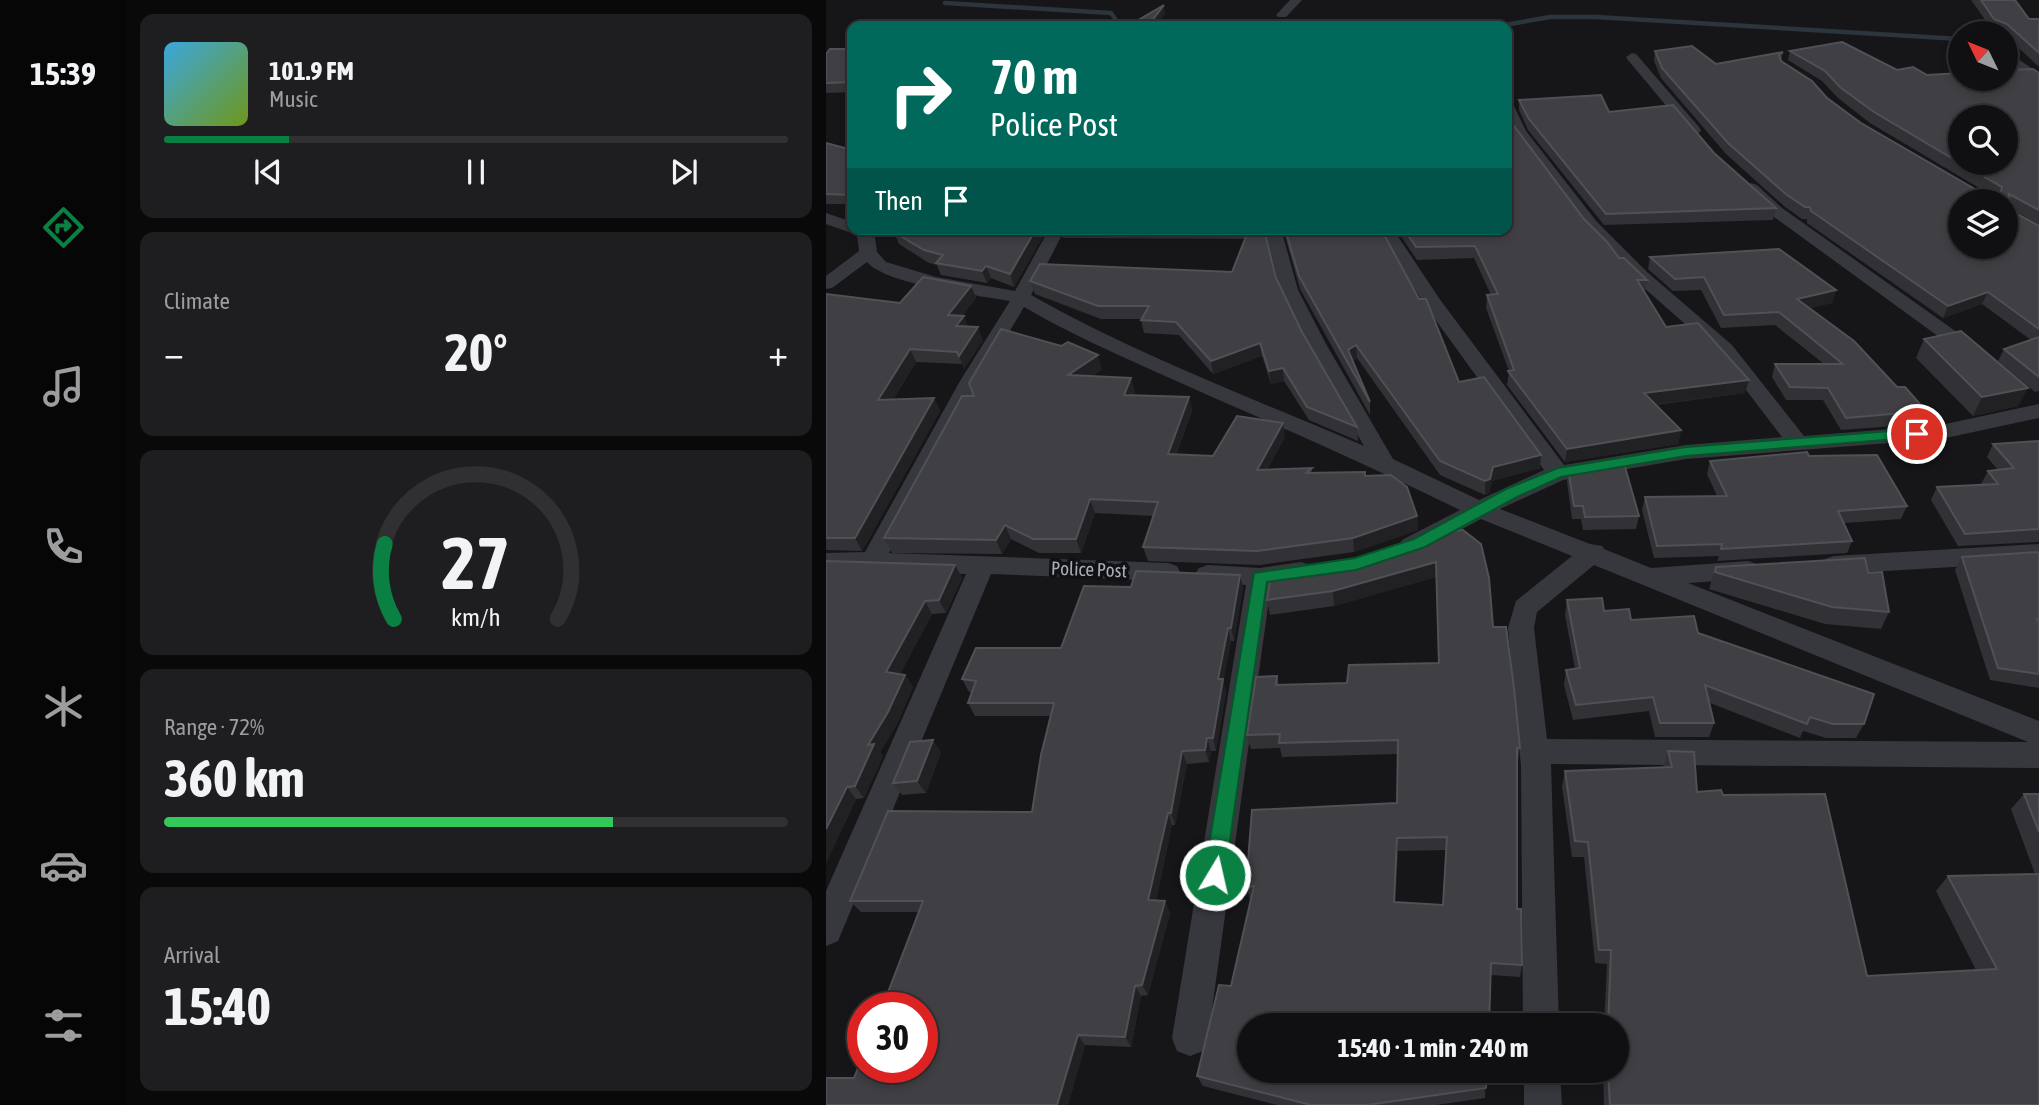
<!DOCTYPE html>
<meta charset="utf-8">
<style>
body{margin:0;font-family:"Asap Condensed",sans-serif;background:#1e1e20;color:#f1f3f6;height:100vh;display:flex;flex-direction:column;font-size:26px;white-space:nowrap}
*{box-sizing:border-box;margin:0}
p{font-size:23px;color:#9c9d9f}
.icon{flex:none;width:38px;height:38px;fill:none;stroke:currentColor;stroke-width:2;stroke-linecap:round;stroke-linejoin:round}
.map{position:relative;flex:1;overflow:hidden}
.side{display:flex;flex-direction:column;gap:14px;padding:14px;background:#09090a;width:700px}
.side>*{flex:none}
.banner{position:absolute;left:21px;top:21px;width:665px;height:214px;border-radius:14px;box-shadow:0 4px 10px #0003,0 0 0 2px #303032;background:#00695c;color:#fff;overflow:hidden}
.needle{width:46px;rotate:313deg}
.controls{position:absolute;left:1122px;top:21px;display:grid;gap:14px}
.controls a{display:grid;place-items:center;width:70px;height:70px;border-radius:50%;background:#101012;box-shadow:0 4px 10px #0003,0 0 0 2px #303032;font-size:35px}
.speed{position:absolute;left:21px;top:992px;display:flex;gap:14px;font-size:35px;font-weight:700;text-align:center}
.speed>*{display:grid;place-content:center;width:91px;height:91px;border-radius:50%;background:#101012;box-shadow:0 4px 10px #0003,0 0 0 2px #303032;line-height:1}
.speed .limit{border:10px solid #d22;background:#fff;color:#111}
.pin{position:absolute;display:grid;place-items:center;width:60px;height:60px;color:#fff;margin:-30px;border:4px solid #fff;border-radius:50%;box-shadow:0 2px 7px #0007}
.me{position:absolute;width:77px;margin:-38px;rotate:9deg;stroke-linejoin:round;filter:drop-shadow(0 0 5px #0008)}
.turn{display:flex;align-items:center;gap:24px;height:147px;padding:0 28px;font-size:32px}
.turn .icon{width:91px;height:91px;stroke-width:2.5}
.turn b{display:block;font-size:49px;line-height:60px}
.then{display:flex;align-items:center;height:66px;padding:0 28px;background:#0003;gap:14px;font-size:26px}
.big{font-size:52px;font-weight:700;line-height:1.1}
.side .tile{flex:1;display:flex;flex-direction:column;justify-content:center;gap:10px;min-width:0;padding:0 24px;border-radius:14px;background:#1e1e20}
.side .dial{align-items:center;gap:0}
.dial svg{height:182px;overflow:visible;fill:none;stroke:#303032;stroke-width:7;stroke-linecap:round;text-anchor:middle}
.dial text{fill:#f1f3f6;stroke:none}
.song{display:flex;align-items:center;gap:21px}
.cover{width:84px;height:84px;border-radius:10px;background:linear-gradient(135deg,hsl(200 70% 55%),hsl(80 70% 35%))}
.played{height:7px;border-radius:4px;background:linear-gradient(90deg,#0b8043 20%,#303032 20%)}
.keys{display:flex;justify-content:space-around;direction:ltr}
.heat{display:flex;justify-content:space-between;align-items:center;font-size:38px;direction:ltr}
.charge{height:10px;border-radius:5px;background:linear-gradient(90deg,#34c759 72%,#303032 0)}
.trip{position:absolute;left:411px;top:1013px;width:392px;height:70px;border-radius:35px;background:#101012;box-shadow:0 4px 10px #0003,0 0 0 2px #303032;font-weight:700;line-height:70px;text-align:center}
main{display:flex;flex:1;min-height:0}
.tabs{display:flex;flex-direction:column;width:126px;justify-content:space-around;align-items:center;background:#060607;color:#9c9d9f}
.tabs .icon{width:49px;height:49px}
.tabs .on{color:#0b8043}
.tabs b{font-size:32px;color:#f1f3f6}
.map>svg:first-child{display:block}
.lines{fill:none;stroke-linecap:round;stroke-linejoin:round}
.stream{stroke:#2c353c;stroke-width:4.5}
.street{fill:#37383d;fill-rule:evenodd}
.wall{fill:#323236;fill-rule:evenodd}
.shaded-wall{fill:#212124}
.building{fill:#3f3f44;stroke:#4f5156;stroke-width:2;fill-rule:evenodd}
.route{fill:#0b8043;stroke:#07532c;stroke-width:2}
.labels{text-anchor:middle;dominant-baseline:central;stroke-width:7;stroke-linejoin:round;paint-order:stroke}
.street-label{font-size:19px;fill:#a8adb8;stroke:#111113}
</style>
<main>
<nav class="tabs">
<b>15:39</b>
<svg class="icon on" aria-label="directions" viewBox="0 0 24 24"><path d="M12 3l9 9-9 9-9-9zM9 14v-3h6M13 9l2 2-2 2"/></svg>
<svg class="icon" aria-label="music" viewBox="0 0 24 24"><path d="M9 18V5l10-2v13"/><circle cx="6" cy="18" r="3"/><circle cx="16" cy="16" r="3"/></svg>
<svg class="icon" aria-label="phone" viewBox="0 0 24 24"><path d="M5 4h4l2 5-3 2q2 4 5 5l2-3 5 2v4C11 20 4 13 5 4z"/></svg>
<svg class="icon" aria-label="climate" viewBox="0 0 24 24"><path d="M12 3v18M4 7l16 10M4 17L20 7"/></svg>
<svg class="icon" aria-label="car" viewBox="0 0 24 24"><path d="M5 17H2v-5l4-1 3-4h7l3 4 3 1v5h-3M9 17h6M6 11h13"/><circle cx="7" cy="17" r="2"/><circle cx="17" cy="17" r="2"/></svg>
<svg class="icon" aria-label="filters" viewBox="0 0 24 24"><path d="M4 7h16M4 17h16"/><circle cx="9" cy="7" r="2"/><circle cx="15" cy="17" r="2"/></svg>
</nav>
<section class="side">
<div class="tile">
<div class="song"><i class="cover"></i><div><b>101.9 FM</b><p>Music</p></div></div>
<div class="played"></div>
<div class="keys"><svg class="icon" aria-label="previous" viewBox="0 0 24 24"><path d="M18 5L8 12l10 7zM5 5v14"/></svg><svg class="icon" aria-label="pause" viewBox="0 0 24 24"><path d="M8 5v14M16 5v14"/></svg><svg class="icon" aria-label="next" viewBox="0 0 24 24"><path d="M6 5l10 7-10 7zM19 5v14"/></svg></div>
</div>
<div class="tile"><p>Climate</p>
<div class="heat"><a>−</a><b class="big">20°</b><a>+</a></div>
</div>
<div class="tile dial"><svg viewBox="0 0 100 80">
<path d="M14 69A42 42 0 1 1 86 69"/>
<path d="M14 69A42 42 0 0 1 10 36" stroke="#0b8043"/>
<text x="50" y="56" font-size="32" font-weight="700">27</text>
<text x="50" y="72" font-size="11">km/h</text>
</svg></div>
<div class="tile"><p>Range · 72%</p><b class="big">360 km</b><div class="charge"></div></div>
<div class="tile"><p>Arrival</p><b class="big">15:40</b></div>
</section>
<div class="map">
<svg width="1213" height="1105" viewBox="0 0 1213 1105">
<rect width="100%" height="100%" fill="#161618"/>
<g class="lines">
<g class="stream">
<polyline points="119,3 285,13 293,24 291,26"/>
<polyline points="673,26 724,17 770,17 1134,39"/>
<polyline points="1180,44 1213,48"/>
</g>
<g class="street">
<polygon points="464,0 476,0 460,17 452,17 450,15"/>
<polygon points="806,53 810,54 873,127 875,130 873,133 863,133 802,60 800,57"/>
<polygon points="1186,55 1213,73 1213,83 1182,62 1182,56"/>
<path d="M 681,101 L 686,102 L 700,131 L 771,222 L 821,272 L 906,345 L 978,436 L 1115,425 L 1213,404 L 1213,418 L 1115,439 L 860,459 L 737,480 L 674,509 L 764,544 L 776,546 L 778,549 L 825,568 L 922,561 L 931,564 L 934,570 L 931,576 L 922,579 L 862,583 L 1213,721 L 1213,768 L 725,764 L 733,1026 L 697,1026 L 695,766 L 682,628 L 690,601 L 746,556 L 655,519 L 594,552 L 585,555 L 576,552 L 573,546 L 576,540 L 634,510 C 552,470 470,433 386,397 C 323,368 258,342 198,307 L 154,381 L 63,553 L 342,563 L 351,566 L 354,572 L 351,578 L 342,581 L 165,574 L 12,941 L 0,946 L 0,891 L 140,574 L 0,571 L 0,553 L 39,552 L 134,381 L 184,301 C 151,295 61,285 41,262 L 6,288 L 0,289 L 0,276 L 33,251 L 31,235 L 0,224 L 0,213 L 26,222 L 26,229 L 44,229 L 49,238 L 51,252 L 60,262 L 110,277 L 189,291 L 223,229 L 239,229 L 205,295 C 311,355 426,398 538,446 L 480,344 L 454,290 L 439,229 L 455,229 L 472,290 L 500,344 L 567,459 L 653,500 L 718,470 L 601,308 L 550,229 L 567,229 L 615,301 L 738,465 L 860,445 L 956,437 L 892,353 L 809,280 L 759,230 L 686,132 L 681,120 ZM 768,565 L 1202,742 L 721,739 L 708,628 L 711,612 Z"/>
<polygon points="925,183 931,185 956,208 1156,350 1159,354 1156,358 1142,358 944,214 917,188"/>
<polygon points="1213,544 1213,562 1008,574 999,571 996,565 999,559 1008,556"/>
<polygon points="475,562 484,565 487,571 484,577 445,585 382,1038 377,1051 364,1056 351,1051 346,1038 420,585 373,580 369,574 373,568 382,565 434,568"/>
<polygon points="698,1071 734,1071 736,1105 698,1105"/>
</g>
</g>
<g class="wall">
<polygon points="1145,0 1189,0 1203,19 1213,19 1213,67 1180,36 1180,33 1176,33 1165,28"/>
<polygon points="26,49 26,92 0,93 0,54"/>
<polygon points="829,51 890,64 957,52 955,61 1035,123 1154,192 1160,192 1044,123 1012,98 996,81 962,60 964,51 1101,75 1213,73 1213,225 1184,208 1184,210 1213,226 1213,391 1209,392 1172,361 1178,349 1205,340 1156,304 1117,318 981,223 981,219 976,219 958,206 900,154 835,78 828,61"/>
<polygon points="693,100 783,112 950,208 947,220 778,225 702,130 693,110"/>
<polygon points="685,122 758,219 793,258 821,280 819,292 840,327 919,393 829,405 855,430 852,444 739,462 681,385 683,371 660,308 661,295 665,295 648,258 591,260 570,229 681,229"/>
<polygon points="0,143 26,150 26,204 0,204"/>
<polygon points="74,229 221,229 188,287 165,278 161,283 115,275 111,265 103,263 73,244 68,232"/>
<polygon points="235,229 438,229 450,278 476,332 531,427 532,441 483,420 458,381 445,384 436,356 387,374 353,335 318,333 315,320 316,319 275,319 209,294 204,281 406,272 419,239 237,238"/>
<polygon points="457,229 555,229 633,382 714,468 666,481 663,493 659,495 614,475 531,358 527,361 544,402 544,415 474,289"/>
<polygon points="824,257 1010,290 1006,303 983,308 1071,387 1100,411 1094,424 1015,430 997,400 960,400 946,377 949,364 998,364 949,325 895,328 875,290 847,291 822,269"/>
<polygon points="145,286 150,298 136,316 142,327 157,340 138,369 136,364 90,362 67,400 108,398 114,411 36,551 0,550 0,294 74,303"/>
<polygon points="1098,339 1192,406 1147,416 1090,358"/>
<polygon points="276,369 266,376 309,392 307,396 363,397 366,411 350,455 387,456 459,437 441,469 486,468 486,473 539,476 591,516 592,530 528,552 434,565 322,561 317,547 328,516 269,513 255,553 213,553 185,539 176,554 66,553 58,538 148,396"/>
<polygon points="1213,441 1213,542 1132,546 1105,500 1111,487 1156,485 1155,484 1162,471 1172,470 1161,457 1167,444"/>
<polygon points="983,456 1081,506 1075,519 1018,523 1026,541 1021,553 891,561 893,556 828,558 816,510 819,497 891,496 881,474 884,461"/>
<polygon points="742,469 813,516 810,529 757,530 755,519 746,519 741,482"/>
<path d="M 612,532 L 667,627 L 694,748 L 692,762 L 691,762 L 691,909 L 696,965 L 694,977 L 665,975 L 659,1098 L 610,1105 L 451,1105 L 377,1086 L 371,1076 L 405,986 L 425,899 L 424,899 L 420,887 L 571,803 L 572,754 L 456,757 L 454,748 L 425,749 L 421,735 L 451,676 L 453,685 L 521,683 L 612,663 L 610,577 L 508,606 L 444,615 L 441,600 L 538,558 ZM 620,850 L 617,905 L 569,903 L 572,851 Z"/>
<polygon points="1213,552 1213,688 1164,680 1129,570 1136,557"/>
<polygon points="0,561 129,565 136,578 120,613 106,614 74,674 79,675 87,687 71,724 54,752 57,756 38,798 30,799 0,863"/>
<polygon points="890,567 1042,573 1063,612 1055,629 999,624 883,589"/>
<polygon points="414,575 417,588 408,641 405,641 397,682 400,692 390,751 385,751 383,762 361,764 349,825 346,825 330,900 339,901 344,913 322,995 315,996 305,1047 259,1045 242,1105 0,1105 28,1078 93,912 35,912 24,901 206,812 225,716 149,716 142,703 146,692 143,692 136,679 235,648 305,587"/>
<polygon points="741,600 805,620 872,633 1038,724 1030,738 1000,738 977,731 974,738 884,703 888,723 883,737 829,737 823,711 747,720 738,685 740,670 749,669 739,615"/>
<polygon points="842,751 871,792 897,795 1041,976 1150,970 1110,891 1122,876 1209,874 1185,809 1198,794 1213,794 1213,1105 778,1105 777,1071 791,1071 791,1026 778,1026 781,964 769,963 758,857 746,857 736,787 739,771 837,767"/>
<polygon points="115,752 100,793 76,795 67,783"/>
</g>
<g class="shaded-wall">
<polygon points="338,5 339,14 330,26 322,26"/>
<polygon points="210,229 221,229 188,287 184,274"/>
<polygon points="160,266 165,278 161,283 156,271"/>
<polygon points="145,286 150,298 127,328 122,315"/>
<polygon points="1010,290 1006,303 968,312 971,299"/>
<polygon points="1162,292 1156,304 1117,318 1122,306"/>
<polygon points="138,316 143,329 130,326"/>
<polygon points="152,327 157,340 138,369 133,356"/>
<polygon points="434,343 436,356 387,374 385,361"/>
<polygon points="530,345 531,358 523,363 522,350"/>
<polygon points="84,349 90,362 59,413 52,400"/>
<polygon points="272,355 276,369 246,389 242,375"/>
<polygon points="457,368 458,381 445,384 443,371"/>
<polygon points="305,378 309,392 302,409 298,395"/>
<polygon points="923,380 919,393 816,406 818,393"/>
<polygon points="1202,388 1192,406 1147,416 1156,397"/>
<polygon points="363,397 366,411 345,468 342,454"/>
<polygon points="108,398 114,411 36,551 29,538"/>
<polygon points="457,423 459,437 434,484 431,470"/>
<polygon points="855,430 852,444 739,462 741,449"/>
<polygon points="715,455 714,468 666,481 663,493 659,495 659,481 667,467"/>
<polygon points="264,499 269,513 255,553 250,539"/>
<polygon points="591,516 592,530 528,552 527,538"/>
<polygon points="179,525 185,539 176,554 170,540"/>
<polygon points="610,562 610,577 508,606 507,591"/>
<polygon points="129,565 136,578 120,613 113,600"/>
<polygon points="414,575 417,588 408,641 405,628"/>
<polygon points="99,601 106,614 68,685 60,672"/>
<polygon points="402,628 405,641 397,682 400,692 390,751 387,738 392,679"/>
<polygon points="79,675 87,687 71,724 54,752 57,756 38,798 29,786 42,745"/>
<polygon points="381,738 385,751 383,762 379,750"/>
<polygon points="107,740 115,752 100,793 91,781"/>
<polygon points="356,751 361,764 349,825 345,813"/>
<polygon points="21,787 30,799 0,863 0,829"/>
<polygon points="342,813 346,825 328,911 322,900"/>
<polygon points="571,838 572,851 569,915 568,902"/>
<polygon points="339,901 344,913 322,995 316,985"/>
<polygon points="309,986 315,996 305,1047 299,1037"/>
<polygon points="252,1035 259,1045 242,1105 231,1105"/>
</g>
<g class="building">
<polygon points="1155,0 1189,0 1203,19 1213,19 1213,53 1181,24 1168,19"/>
<polygon points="338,5 322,26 302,26"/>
<path d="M 1016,42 L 1071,70 L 1087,67 L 1101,75 L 1134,73 L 1134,79 L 1180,79 L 1180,70 L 1207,69 L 1213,73 L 1213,210 L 1183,194 L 1184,210 L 1213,226 L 1213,329 L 1162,292 L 1122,306 L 985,211 L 984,207 L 979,207 L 961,195 L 902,143 L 836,68 L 829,51 L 866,46 L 890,64 L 957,52 L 953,55 L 955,61 L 986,81 L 1001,98 L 1035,123 L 1154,192 L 1175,192 L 1176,187 L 1134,163 L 1180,163 L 1180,117 L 1134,117 L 1134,163 L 1048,112 L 1015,88 L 999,71 L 964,51 ZM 1134,201 L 1180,201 L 1180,247 L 1134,247 Z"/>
<polygon points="4,49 26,49 26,82 0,83 0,54"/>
<polygon points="775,95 783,112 847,105 888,153 950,208 780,214 703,119 693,100"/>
<polygon points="681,114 685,122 758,219 781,242 793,258 798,258 821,280 811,280 840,327 872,323 923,380 818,393 855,430 741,449 682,371 688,370 661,295 672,294 649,246 590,247 578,229 681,229"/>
<polygon points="0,143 26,150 26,195 0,194"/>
<polygon points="74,229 210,229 184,274 160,266 156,271 110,263 117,255 98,250 68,232"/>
<polygon points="423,229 438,229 450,278 476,332 531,427 481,407 457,368 443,371 434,343 385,361 350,322 315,320 323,306 272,306 204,281 214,264 406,272"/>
<polygon points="459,229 555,229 593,299 600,299 633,382 658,377 715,455 667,467 664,479 659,481 614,461 530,345 522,350 544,402 473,276"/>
<polygon points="953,249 1010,290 971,299 1028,341 1071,387 1079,387 1100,411 1020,418 1002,388 964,387 949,364 1017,364 953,312 898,315 878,277 849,279 824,257"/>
<polygon points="97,277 145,286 122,315 138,316 130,326 152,327 133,356 131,352 84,349 52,400 108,398 29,538 0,538 0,294 74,303"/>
<polygon points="175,329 235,346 242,342 272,355 242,375 305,378 298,395 363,397 342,454 387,456 411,416 457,423 431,470 486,468 480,473 539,472 539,476 565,475 581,487 591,516 527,538 431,551 317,547 332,502 264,499 250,539 207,539 179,525 170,540 58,538 136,396 148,396 143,383"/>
<polygon points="1135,331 1202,388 1156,397 1098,339"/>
<polygon points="1213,337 1213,377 1178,349"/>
<polygon points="1213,441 1213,529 1139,534 1111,487 1172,484 1162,471 1188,468 1167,444"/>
<polygon points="981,452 983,456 1051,455 1081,506 1012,511 1026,541 895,549 896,544 831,546 819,497 901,496 884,461"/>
<polygon points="797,460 813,516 759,517 757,506 748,506 742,469"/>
<path d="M 637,530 L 655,544 L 663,578 L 667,627 L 680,627 L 688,688 L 694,748 L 691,748 L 691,909 L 695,909 L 696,965 L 665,963 L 663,1026 L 424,1026 L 424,1071 L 661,1071 L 660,1088 L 541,1105 L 485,1105 L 371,1076 L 393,985 L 405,986 L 428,886 L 420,887 L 426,810 L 571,803 L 572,740 L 453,743 L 454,734 L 421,735 L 430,677 L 451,676 L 450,685 L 521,683 L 523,665 L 613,663 L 610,562 L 507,591 L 441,600 L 445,573 L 538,558 L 612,532 ZM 621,837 L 617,905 L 568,902 L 571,838 Z"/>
<polygon points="1213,552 1213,619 1211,619 1213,624 1213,674 1172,668 1136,557"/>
<polygon points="1039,558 1042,573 1056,572 1063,612 1006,607 889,572 890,567"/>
<polygon points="0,561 129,565 113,600 99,601 60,672 79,675 62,712 42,745 48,744 29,786 21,787 0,829"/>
<polygon points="310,571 414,575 405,628 402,628 392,679 397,679 387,738 381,738 379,750 356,751 345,813 342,813 322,900 339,901 316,985 309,986 299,1037 252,1035 231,1105 0,1105 0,1078 28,1078 37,1056 37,1068 96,1068 96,1008 56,1008 97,901 24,901 62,811 206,812 215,755 228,703 142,703 150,681 136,679 150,648 235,648 258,586 305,587"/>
<polygon points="776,598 778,611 803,609 805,620 868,616 872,633 1048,694 1038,724 1007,724 984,717 981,724 879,685 888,723 834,723 827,697 750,705 740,670 754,668 741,600"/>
<polygon points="107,740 91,781 67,783 84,742"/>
<polygon points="842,751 868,752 871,792 895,790 897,795 999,794 1041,976 1171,969 1122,876 1213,874 1213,1105 784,1105 782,1071 791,1071 791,1026 782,1026 785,950 773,950 762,842 749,841 739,771 846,767"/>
<polygon points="1198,794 1213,794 1213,832"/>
</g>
<polygon class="route" points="1091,429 1096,431 1096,437 860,456 735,477 691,497 599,547 530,570 441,582 399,875 396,882 389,885 381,882 378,875 428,573 529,558 588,539 680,489 732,468 860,447"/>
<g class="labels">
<g class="street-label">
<text transform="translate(263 569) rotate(2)">Police Post</text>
</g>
</g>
</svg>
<div class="controls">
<a><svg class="needle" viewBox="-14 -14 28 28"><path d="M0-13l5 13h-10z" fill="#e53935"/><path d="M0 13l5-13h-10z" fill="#9c9d9f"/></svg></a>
<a><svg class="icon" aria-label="search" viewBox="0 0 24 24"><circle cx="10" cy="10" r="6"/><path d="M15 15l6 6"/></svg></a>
<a><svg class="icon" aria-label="layers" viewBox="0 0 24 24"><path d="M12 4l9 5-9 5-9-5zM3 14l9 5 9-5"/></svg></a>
</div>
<div class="speed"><div class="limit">30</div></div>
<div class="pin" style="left:1091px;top:434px;background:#d93025"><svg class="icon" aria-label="arrive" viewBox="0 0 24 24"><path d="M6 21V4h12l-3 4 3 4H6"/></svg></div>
<svg class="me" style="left:389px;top:875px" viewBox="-20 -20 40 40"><circle r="17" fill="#0b8043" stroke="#fff" stroke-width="3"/><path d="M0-11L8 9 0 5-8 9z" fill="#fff"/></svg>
<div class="trip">15:40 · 1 min · 240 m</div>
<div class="banner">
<div class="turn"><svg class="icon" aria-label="right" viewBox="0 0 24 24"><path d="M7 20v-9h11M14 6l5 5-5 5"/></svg><div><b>70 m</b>Police Post</div></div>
<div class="then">Then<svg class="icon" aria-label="arrive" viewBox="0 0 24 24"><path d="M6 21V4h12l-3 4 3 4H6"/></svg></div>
</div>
</div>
</main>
